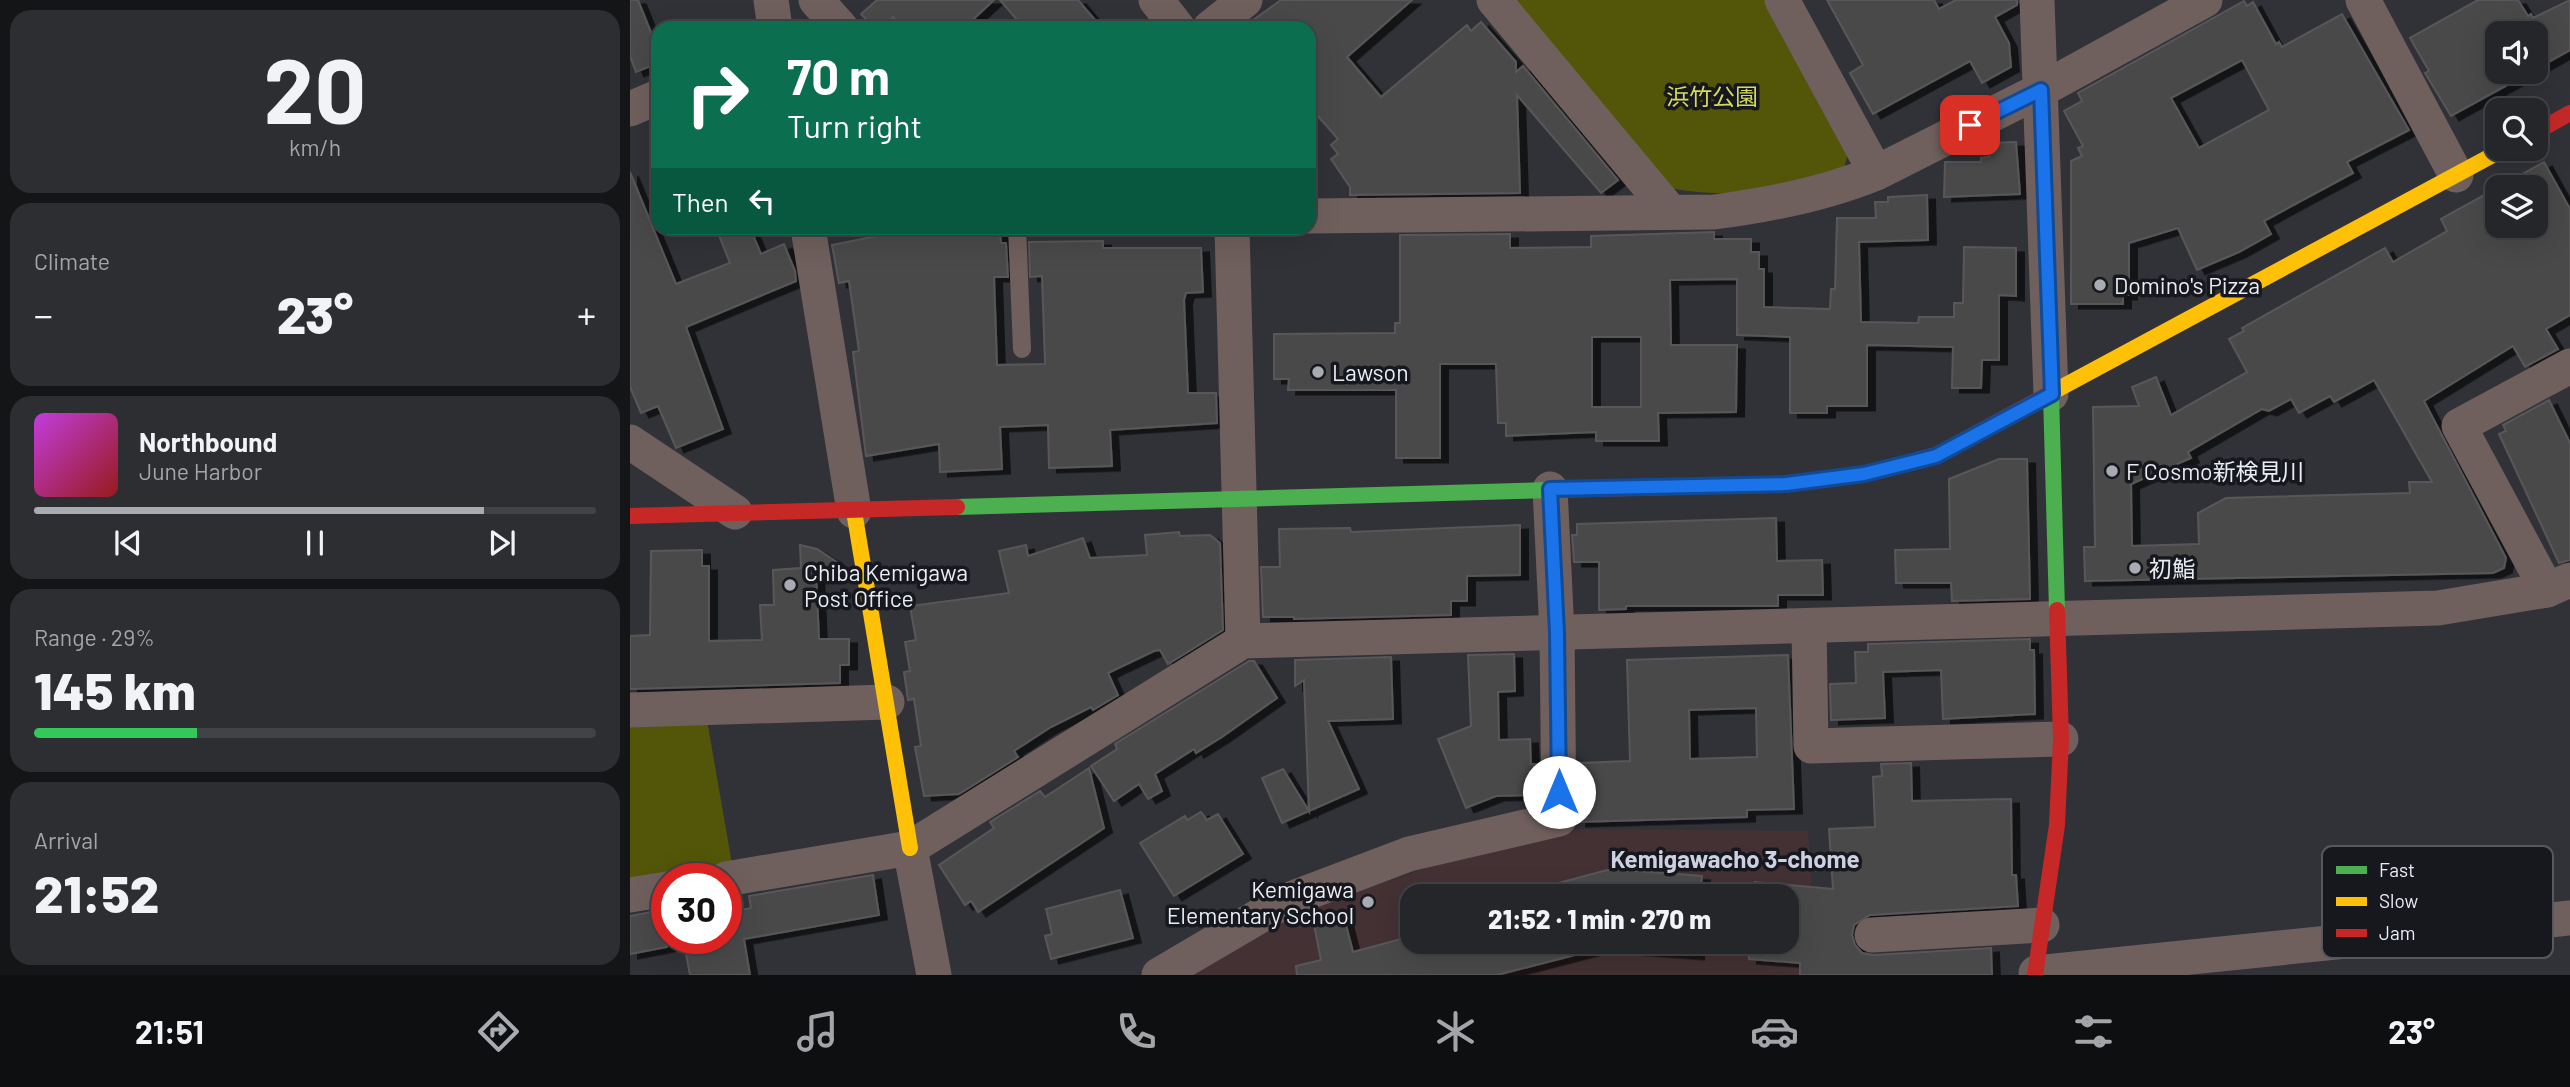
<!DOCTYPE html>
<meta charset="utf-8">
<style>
body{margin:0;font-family:Barlow,"Noto Sans JP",sans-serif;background:#2c2e32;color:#f1f3f6;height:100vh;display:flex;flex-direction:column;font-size:26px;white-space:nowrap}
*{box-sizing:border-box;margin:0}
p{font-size:23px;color:#a3a5a8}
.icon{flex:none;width:38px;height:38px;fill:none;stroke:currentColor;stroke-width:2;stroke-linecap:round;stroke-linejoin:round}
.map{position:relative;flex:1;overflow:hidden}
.sheet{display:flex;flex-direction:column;gap:10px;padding:10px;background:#141517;width:630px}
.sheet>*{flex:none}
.top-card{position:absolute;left:21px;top:21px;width:665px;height:214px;border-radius:21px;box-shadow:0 7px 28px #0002,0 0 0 2px #414347;background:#0b6e4f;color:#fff;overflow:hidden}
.fabs{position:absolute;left:1855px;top:21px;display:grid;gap:14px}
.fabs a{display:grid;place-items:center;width:63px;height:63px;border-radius:14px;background:#24262a;box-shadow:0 7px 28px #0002,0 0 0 2px #414347;font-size:35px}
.speed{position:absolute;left:21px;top:863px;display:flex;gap:14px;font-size:35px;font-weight:700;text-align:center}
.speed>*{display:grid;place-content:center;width:91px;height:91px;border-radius:50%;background:#24262a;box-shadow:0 7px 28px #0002,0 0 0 2px #414347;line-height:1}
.speed .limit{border:10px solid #d22;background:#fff;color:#111}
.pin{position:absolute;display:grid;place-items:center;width:60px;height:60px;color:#fff;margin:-30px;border-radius:14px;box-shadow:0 4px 10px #0006}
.me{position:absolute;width:77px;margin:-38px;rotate:0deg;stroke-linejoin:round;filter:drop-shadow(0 0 5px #0008)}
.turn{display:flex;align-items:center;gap:24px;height:147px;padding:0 21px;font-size:32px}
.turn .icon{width:91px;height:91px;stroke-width:2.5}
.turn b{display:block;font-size:49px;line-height:60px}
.then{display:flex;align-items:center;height:66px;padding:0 21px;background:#0003;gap:14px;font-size:26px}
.big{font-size:52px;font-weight:800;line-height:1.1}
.sheet .tile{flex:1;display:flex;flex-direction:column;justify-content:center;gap:10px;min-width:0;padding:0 24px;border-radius:21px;background:#2c2e32}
.sheet .dial{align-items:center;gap:0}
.dial b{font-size:91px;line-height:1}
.song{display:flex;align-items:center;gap:21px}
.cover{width:84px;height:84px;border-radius:10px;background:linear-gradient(135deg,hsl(290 70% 55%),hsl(0 70% 35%))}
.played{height:7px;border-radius:4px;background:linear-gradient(90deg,#a9abb2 80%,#414347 80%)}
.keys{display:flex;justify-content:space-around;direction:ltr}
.heat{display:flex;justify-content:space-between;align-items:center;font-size:38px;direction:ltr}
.charge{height:10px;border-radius:5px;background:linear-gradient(90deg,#34c759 29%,#414347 0)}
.trip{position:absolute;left:770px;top:884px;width:399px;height:70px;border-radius:21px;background:#24262a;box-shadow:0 7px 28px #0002,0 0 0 2px #414347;font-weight:800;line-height:70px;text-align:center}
.dock{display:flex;height:112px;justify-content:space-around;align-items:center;background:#0e0f11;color:#a3a5a8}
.dock .icon{width:49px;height:49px}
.dock .current{color:#a9abb2}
.dock b{font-size:32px;color:#f1f3f6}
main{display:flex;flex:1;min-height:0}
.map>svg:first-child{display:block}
.education{fill:#433134;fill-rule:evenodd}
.green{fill:#535508}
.building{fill:#4a494a;stroke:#595758;stroke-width:2;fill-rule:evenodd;filter:url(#shadow)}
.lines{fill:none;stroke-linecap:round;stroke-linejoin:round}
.lane{stroke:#70605d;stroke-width:18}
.street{stroke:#70605d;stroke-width:35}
.fast{stroke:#4caf50;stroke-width:16}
.slow{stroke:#ffc107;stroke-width:16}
.jam{stroke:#c62828;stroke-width:16}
.route-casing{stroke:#114b97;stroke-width:18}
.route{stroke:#1a73e8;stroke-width:12}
.poi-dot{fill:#a9abb2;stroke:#16181e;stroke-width:2.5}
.labels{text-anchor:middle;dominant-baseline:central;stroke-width:7;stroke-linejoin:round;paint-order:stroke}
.park-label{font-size:23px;fill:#d5da5f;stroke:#16181e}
.poi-label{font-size:23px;fill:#eaecf4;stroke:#16181e;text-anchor:start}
.neighbourhood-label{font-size:24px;font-weight:bold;fill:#cdd0e1;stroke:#16181e}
.key{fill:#16181e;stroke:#56585e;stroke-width:2}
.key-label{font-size:19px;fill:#eaecf4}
</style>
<main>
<section class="sheet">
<div class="tile dial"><b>20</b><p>km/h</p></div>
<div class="tile"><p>Climate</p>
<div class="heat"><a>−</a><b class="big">23°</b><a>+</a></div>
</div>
<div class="tile">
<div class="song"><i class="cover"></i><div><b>Northbound</b><p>June Harbor</p></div></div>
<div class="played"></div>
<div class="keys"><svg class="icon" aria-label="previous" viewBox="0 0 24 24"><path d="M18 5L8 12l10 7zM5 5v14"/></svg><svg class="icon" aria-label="pause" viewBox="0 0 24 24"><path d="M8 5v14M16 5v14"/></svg><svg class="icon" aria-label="next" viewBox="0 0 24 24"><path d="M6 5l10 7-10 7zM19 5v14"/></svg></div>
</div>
<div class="tile"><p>Range · 29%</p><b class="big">145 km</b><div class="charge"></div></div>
<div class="tile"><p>Arrival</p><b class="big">21:52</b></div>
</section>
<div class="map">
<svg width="1940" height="975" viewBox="0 0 1940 975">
<defs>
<filter id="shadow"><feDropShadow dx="8" dy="4.5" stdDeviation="0" flood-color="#0009"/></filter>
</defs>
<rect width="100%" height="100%" fill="#303238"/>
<path class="education" d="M 943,829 L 1178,831 L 1187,975 L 555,975 L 660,914 L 806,865 ZM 782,896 L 1157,896 L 1157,942 L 782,942 Z"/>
<g class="green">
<path d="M 879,0 L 1136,0 L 1219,151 L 1212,174 C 1147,188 1102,201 1035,187 Z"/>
<polygon points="77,720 102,864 0,881 0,722"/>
</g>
<g class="building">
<polygon points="0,0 8,0 28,50 28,63 6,72 0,56"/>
<polygon points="247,0 364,0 334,28 273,28 263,17 251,28 244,28 231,14"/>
<polygon points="370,0 448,0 472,28 394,28"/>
<polygon points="651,0 782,0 717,57 751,97 837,25 841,31 851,22 886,62 886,72 893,66 988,180 971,193 887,95 890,193 720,195 720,187 701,159 708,154 701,145 708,139 679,106 679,28 612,28"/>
<polygon points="1197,0 1304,0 1309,9 1326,0 1387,0 1387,5 1365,17 1379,43 1381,67 1352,83 1340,61 1243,114 1220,73 1233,65"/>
<polygon points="1848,0 1888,0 1898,16 1901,14 1903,18 1940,0 1940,50 1906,69 1906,33 1867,33 1867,72 1901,72 1821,116 1795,73 1799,71 1780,38"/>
<path d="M 1614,1 L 1617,6 L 1623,2 L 1646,44 L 1649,42 L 1652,47 L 1712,14 L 1779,130 L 1717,162 L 1723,173 L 1634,221 L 1641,234 L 1609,252 L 1567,270 L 1548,228 L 1499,243 L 1499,295 L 1493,295 L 1493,304 L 1441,304 L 1441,161 L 1452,156 L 1448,148 L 1453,146 L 1434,111 L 1452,101 L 1448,93 ZM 1612,60 L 1639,110 L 1569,148 L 1541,98 Z"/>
<polygon points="1386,142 1390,194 1314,197 1315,162 1351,162 1351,158 1359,157 1358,143"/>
<path d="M 1914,162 L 1940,209 L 1940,315 L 1916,329 L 1928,349 L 1895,367 L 1883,346 L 1794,401 L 1876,558 L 1874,568 L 1863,573 L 1455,581 L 1454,547 L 1465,547 L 1463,407 L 1509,406 L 1502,387 L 1526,377 L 1541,415 L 1617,372 L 1599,339 L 1614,331 L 1612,328 L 1755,248 L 1763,262 L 1817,231 L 1811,219 L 1867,188 L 1867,226 L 1906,226 L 1906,187 L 1869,187 ZM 1744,380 L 1802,482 L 1779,482 L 1780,493 L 1596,498 L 1568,513 L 1569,544 L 1502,546 L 1501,484 L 1561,458 L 1558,452 L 1632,409 L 1639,411 L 1661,399 L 1669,413 L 1700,396 L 1704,402 Z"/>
<polygon points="0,172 46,284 100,263 86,228 120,228 131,254 154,244 165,271 166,281 56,327 93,429 46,448 28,406 11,413 0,387"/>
<path d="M 1297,195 L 1298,240 L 1229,242 L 1231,322 L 1288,323 L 1289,317 L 1324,317 L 1324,303 L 1333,303 L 1334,247 L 1386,248 L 1386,296 L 1369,295 L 1369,360 L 1352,360 L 1351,388 L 1322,388 L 1323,347 L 1237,345 L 1237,406 L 1197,406 L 1197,413 L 1160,413 L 1160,337 L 1107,335 L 1107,279 L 1040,280 L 1041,345 L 1107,345 L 1106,412 L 1028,413 L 1029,441 L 966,441 L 966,432 L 876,436 L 876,423 L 868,423 L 866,364 L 810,364 L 810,458 L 766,458 L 766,390 L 658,390 L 659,379 L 644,379 L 644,334 L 765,333 L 765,323 L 770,323 L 770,235 L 880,234 L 880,248 L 961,247 L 961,236 L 1084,232 L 1084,239 L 1121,239 L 1121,252 L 1129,252 L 1129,269 L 1134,269 L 1134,307 L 1200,309 L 1201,289 L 1205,289 L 1207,218 L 1246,218 L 1245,202 L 1258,202 L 1258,197 ZM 962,337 L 1011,337 L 1011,407 L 962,407 Z"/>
<polygon points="370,232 371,243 376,243 378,277 364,277 367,365 415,364 412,276 400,277 399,242 473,241 473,248 571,248 573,292 556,293 554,300 558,393 586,393 587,423 480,430 482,466 419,468 418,425 370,427 372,469 310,472 309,444 236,456 223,352 229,351 219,281 209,283 202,245 262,233"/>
<polygon points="1919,400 1940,443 1940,560 1929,563 1869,434 1876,431 1873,425"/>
<polygon points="1369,459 1397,459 1400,599 1322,601 1321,583 1266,583 1265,550 1320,549 1319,479"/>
<polygon points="1146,518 1147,561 1192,560 1193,595 1148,595 1148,606 996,606 996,609 969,610 969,562 944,562 942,535 947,535 947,524"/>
<polygon points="890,525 890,575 837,576 837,601 821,601 821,615 664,619 664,617 633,617 631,567 650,567 649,529 720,528 721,532"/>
<polygon points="549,532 550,536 580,535 590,543 593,630 538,664 530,650 524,651 478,673 488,695 463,710 461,707 421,727 384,751 388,757 329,794 294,796 285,747 291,746 284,699 278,700 274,672 280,671 275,642 286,640 280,606 379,593 369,551 396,545 398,556 453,538 460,558 517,555 515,535"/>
<polygon points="170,545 187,549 211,565 212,572 186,573 189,639 219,639 219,665 210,665 210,683 0,689 0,636 20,635 21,551 72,550 72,566 79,566 79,641 132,640 130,605 144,605 143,570 171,568"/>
<polygon points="1400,639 1400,650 1404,650 1405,714 1313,719 1311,670 1253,672 1255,718 1201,720 1200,684 1226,683 1225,652 1238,652 1238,644"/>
<polygon points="884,654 885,691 868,692 869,740 900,739 901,764 908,764 909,795 866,796 836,808 808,739 841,726 838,655"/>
<path d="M 1158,655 L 1164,809 L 1117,810 L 1117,817 L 948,822 L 949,763 L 1000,761 L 997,660 ZM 1126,708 L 1127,757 L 1060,759 L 1059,710 Z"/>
<polygon points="761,657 763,719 698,721 729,789 652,823 632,778 653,769 679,811 674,680 665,686 665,660"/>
<polygon points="619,661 624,661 647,698 592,737 566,753 564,749 525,774 532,791 518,799 509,784 484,801 461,766 487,749 485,744"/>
<polygon points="1281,763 1282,801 1381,799 1382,875 1386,875 1388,906 1240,915 1224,925 1222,935 1225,945 1232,953 1243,955 1361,948 1362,975 1170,975 1170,963 1119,959 1120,942 1157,942 1157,896 1124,896 1125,882 1203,889 1199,829 1245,827 1243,777 1252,776 1251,764"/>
<polygon points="459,768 474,828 348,912 341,901 335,905 309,865 364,828 360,822 410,791 415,797"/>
<polygon points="571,812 577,820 588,814 613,854 544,896 510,843 555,816 557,820"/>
<polygon points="981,869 1072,876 1070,896 879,896"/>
<polygon points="243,875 249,915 114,939 120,975 60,975 53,938 96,938 96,913 121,908 119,896"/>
<polygon points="490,890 503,938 421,959 415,936 422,934 416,909"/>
<polygon points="37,909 37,947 0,954 0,916"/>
<polygon points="714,917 723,952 782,936 782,942 1067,942 1066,955 972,948 867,975 667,975 666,966 691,960 684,925"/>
</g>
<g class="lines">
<polyline class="lane" points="387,228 392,349"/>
<g class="street">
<polyline points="141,0 145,28"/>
<polyline points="186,0 211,28"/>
<polyline points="526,0 548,28"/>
<polyline points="864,0 1039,210"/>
<polyline points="1152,0 1246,173"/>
<polyline points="1407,0 1421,394"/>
<polyline points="1733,0 1826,175"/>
<polyline points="580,28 615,0"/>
<polyline points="0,109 28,97"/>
<path d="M 679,216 L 1084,212 C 1139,205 1195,194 1246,173 L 1411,90 L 1575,0"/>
<polyline points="178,228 224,511"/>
<polyline points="602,228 613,641"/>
<polyline points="0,442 105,512"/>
<polyline points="1917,590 1829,426 1940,366"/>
<polyline points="1179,627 1181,746 1431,739"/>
<polyline points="0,710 257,702"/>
<polyline points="280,848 304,975"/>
<polyline points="96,879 280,848 613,641 1808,608 1917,590 1940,580"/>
<polyline points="0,895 37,889"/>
<polyline points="1242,935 1412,925"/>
<polyline points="1406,973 1940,918"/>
<polyline points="529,975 655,901 779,854 929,819 927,633 920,489"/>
</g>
<g class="fast">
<polyline points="1421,394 1427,610"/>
<polyline points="327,507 923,490"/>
</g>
<g class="slow">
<polyline points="1419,394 1874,149"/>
<polyline points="224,511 280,848"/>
</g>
<g class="jam">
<polyline points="1906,132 1940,113"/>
<polyline points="923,490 1156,484 1234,474 1306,455 1419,394"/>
<polyline points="0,516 327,507"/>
<polyline points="1405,975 1427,825 1431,739 1427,610"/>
</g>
</g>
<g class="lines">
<defs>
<polyline id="route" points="929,792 927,633 920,489 1156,484 1234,474 1306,456 1422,394 1411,90 1340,125"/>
</defs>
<use href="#route" class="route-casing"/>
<use href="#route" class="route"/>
</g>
<g class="poi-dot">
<circle cx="1470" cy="285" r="7"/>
<circle cx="688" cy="372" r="7"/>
<circle cx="1482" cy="471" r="7"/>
<circle cx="1505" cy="568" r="7"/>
<circle cx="160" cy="585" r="7"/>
<circle cx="738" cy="902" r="7"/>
</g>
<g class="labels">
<g class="park-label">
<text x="1082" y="96">浜竹公園</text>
</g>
<g class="poi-label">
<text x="1484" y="285">Domino's Pizza</text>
<text x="702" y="372">Lawson</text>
<text x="1496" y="471">F Cosmo新検見川</text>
<text x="1519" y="568">初鮨</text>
<text x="174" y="572">Chiba Kemigawa<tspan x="174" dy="26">Post Office</tspan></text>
<text x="724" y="889" text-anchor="end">Kemigawa<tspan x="724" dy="26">Elementary School</tspan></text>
</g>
<g class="neighbourhood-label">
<text x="1105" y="858">Kemigawacho 3-chome</text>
</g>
</g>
<rect x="1692" y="846" width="231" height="112" rx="10" class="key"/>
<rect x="1706" y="866" width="31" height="8" fill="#4caf50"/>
<rect x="1706" y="897" width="31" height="9" fill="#ffc107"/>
<rect x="1706" y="929" width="31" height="8" fill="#c62828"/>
<g class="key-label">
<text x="1749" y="877">Fast</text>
<text x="1749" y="908">Slow</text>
<text x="1749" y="940">Jam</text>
</g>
</svg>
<div class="fabs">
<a><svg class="icon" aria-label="sound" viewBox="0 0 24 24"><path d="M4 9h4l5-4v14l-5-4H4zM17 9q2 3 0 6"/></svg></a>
<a><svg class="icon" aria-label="search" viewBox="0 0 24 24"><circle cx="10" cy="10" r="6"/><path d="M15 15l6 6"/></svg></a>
<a><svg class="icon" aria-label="layers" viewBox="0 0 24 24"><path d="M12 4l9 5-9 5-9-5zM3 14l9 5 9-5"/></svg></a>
</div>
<div class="speed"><div class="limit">30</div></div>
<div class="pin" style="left:1340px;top:125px;background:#d93025"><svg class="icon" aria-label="arrive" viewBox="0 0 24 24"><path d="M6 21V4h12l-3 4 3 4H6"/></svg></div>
<svg class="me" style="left:929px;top:792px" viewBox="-20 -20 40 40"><circle r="19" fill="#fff"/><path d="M0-13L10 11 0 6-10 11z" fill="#1a73e8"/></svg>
<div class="trip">21:52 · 1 min · 270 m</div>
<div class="top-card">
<div class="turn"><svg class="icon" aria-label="right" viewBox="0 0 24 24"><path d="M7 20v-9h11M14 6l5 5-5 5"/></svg><div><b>70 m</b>Turn right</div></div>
<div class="then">Then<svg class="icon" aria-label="left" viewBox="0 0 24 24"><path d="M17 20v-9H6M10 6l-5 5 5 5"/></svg></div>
</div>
</div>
</main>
<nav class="dock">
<b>21:51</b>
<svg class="icon current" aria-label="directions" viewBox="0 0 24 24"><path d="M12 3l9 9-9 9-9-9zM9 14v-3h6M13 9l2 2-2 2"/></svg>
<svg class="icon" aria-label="music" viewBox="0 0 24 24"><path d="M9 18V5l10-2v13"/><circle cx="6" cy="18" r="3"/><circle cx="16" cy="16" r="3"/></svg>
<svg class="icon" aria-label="phone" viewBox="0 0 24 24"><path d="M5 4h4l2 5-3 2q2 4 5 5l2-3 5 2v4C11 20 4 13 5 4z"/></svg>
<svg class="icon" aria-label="climate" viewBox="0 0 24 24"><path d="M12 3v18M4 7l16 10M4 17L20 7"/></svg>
<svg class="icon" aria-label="car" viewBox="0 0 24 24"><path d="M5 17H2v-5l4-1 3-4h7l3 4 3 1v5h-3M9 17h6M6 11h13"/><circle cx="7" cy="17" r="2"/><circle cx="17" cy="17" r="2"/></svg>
<svg class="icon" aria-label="filters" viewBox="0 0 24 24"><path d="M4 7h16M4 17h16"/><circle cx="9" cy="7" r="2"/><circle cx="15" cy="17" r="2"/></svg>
<b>23°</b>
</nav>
